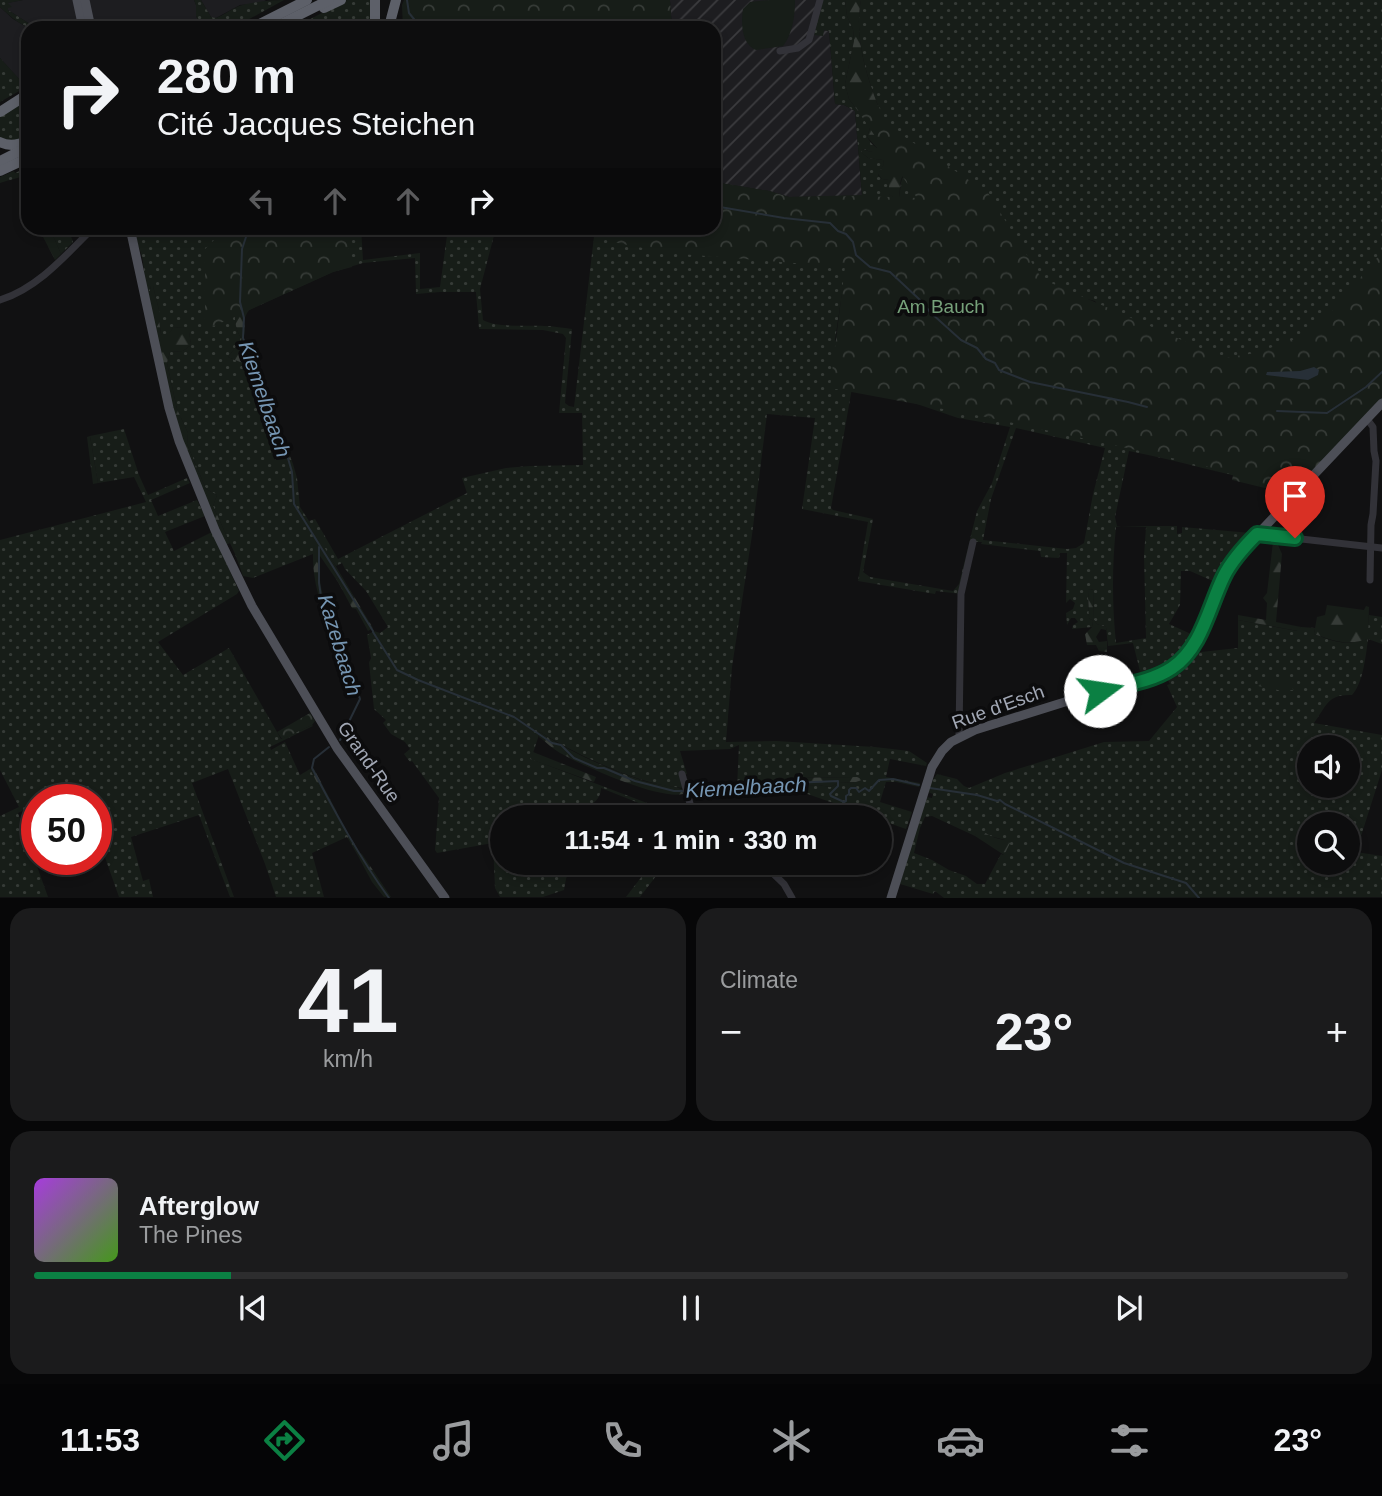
<!DOCTYPE html>
<meta charset="utf-8">
<style>
body{margin:0;font-family:Helvetica,sans-serif;background:#1b1b1c;color:#f1f3f6;height:100vh;display:flex;flex-direction:column;font-size:26px;white-space:nowrap}
*{box-sizing:border-box;margin:0}
p{font-size:23px;color:#9a9c9e}
.icon{flex:none;width:38px;height:38px;fill:none;stroke:currentColor;stroke-width:2;stroke-linecap:round;stroke-linejoin:round}
.map{position:relative;height:898px;overflow:hidden}
.panel{display:flex;flex-direction:column;gap:10px;padding:10px;background:#070708;flex:1}
.panel>*{flex:none}
.top-card{position:absolute;left:21px;top:21px;width:700px;height:214px;border-radius:21px;box-shadow:0 4px 10px #0003,0 0 0 2px #2d2d2e;background:#0d0d0e;color:#f1f3f6;overflow:hidden}
.tools{position:absolute;left:1297px;top:735px;display:grid;gap:14px}
.tools a{display:grid;place-items:center;width:63px;height:63px;border-radius:50%;background:#0d0d0e;box-shadow:0 4px 10px #0003,0 0 0 2px #2d2d2e;font-size:35px}
.speed{position:absolute;left:21px;top:784px;display:flex;gap:14px;font-size:35px;font-weight:700;text-align:center}
.speed>*{display:grid;place-content:center;width:91px;height:91px;border-radius:50%;background:#0d0d0e;box-shadow:0 4px 10px #0003,0 0 0 2px #2d2d2e;line-height:1}
.speed .limit{border:10px solid #d22;background:#fff;color:#111}
.pin{position:absolute;display:grid;place-items:center;width:60px;height:60px;color:#fff;margin:-72px -30px;border-radius:50% 50% 50% 0;rotate:-45deg;box-shadow:0 0 7px #0007}
.pin .icon{rotate:45deg}
.me{position:absolute;width:77px;margin:-38px;rotate:76deg;stroke-linejoin:round;filter:drop-shadow(0 0 5px #0008)}
.turn{display:flex;align-items:center;gap:24px;height:147px;padding:0 21px;font-size:32px}
.turn .icon{width:91px;height:91px;stroke-width:2.5}
.turn b{display:block;font-size:49px;line-height:60px}
.lanes{display:flex;align-items:center;height:66px;padding:0 21px;background:#0003;justify-content:center;gap:35px;direction:ltr}
.lanes .off{opacity:.35}
.big{font-size:52px;font-weight:700;line-height:1.1}
.panel .widget{flex:1;display:flex;flex-direction:column;justify-content:center;gap:10px;min-width:0;padding:0 24px;border-radius:21px;background:#1b1b1c}
.panel .dial{align-items:center;gap:0}
.dial b{font-size:91px;line-height:1}
.song{display:flex;align-items:center;gap:21px}
.cover{width:84px;height:84px;border-radius:10px;background:linear-gradient(135deg,hsl(280 70% 55%),hsl(100 70% 35%))}
.played{height:7px;border-radius:4px;background:linear-gradient(90deg,#0b8043 15%,#2d2d2e 15%)}
.keys{display:flex;justify-content:space-around;direction:ltr}
.heat{display:flex;justify-content:space-between;align-items:center;font-size:38px;direction:ltr}
.panel .tiles{flex:1;display:grid;gap:10px;grid-template-columns:1fr 1fr}
.widget:last-child{grid-column:span 2}
.trip{position:absolute;left:490px;top:805px;width:402px;height:70px;border-radius:35px;background:#0d0d0e;box-shadow:0 4px 10px #0003,0 0 0 2px #2d2d2e;font-weight:700;line-height:70px;text-align:center}
.dock{display:flex;height:112px;justify-content:space-around;align-items:center;background:#050506;color:#9a9c9e}
.dock .icon{width:49px;height:49px}
.dock .active{color:#0b8043}
.dock b{font-size:32px;color:#f1f3f6}
.map>svg:first-child{display:block}
.built{fill:#1d1d20}
.industrial{fill:url(#industrial-furrows)}
.grass{fill:url(#grass-dots);fill-rule:evenodd}
.forest{fill:url(#forest-firs)}
.park{fill:url(#park-crowns)}
.garden{fill:#171d18}
.water{fill:#272f37}
.lines{fill:none;stroke-linecap:round;stroke-linejoin:round}
.stream{stroke:#272f37;stroke-width:2}
.minor{stroke:#323238;stroke-width:7}
.major{stroke:#4d4f57;stroke-width:9}
.highway{stroke:#5d6069;stroke-width:10}
.route-casing{stroke:#07532c;stroke-width:18}
.route{stroke:#0b8043;stroke-width:12}
.labels{text-anchor:middle;dominant-baseline:central;stroke-width:7;stroke-linejoin:round;paint-order:stroke}
.park-label{font-size:19px;fill:#76a17a;stroke:#0c0c0d}
.street-label{font-size:19px;fill:#a1a7b4;stroke:#0c0c0d}
.water-label{font-size:21px;font-style:italic;fill:#7595b2;stroke:#0c0c0d}
</style>
<div class="map">
<svg width="1382" height="898" viewBox="0 0 1382 898">
<defs>
<pattern id="industrial-furrows" width="10" height="10" patternUnits="userSpaceOnUse" patternTransform="scale(1.75)"><rect width="10" height="10" fill="#1d1d20"/><path d="M-1 1l2-2M0 10L10 0M9 11l2-2" fill="none" stroke="#3b3b3e"/></pattern>
<pattern id="grass-dots" width="8" height="8" patternUnits="userSpaceOnUse" patternTransform="scale(1.75)"><rect width="8" height="8" fill="#171d18"/><path d="M2 2h.1M6 6h.1" fill="none" stroke="#363b37" stroke-width="1.8" stroke-linecap="round"/></pattern>
<pattern id="forest-firs" width="22" height="20" patternUnits="userSpaceOnUse" patternTransform="scale(1.75)"><rect width="22" height="20" fill="#171d18"/><path d="M5 1l3.5 6h-7zM16 11l3.5 6h-7z" fill="#363b37"/></pattern>
<pattern id="park-crowns" width="20" height="18" patternUnits="userSpaceOnUse" patternTransform="scale(1.75)"><rect width="20" height="18" fill="#171d18"/><path d="M2 6a3 3 0 1 1 6 0M12 15a3 3 0 1 1 6 0" fill="none" stroke="#363b37"/></pattern>
</defs>
<rect width="100%" height="100%" fill="#111112"/>
<g class="built">
<polygon points="23,0 194,0 196,5 196,16 202,28 36,28 8,10 7,3"/>
<polygon points="201,0 266,0 262,3 240,5 216,18 211,17"/>
<polygon points="0,7 13,19 28,28 28,73 19,79 0,58"/>
</g>
<polygon class="industrial" points="670,0 823,0 823,30 829,31 835,104 844,105 855,111 862,196 789,197 769,191 714,182 714,28 672,28"/>
<g class="grass">
<path d="M 0,0 L 23,0 L 8,3 L 12,7 L 8,8 L 8,10 L 36,28 C 22,28 10,16 0,7 Z"/>
<path d="M 194,0 L 201,0 L 211,17 L 216,18 C 224,15 230,10 237,7 C 247,2 273,0 284,0 L 233,28 L 202,28 L 196,16 L 196,5 Z"/>
<polygon points="347,0 371,0 371,28 293,28"/>
<path d="M 823,0 L 845,0 L 847,16 L 853,29 L 854,41 L 845,84 L 849,99 L 858,111 L 866,113 L 871,125 L 867,137 L 872,144 L 878,149 L 871,152 L 863,149 L 861,152 L 868,158 L 883,160 L 884,164 L 878,175 L 882,179 L 889,180 L 889,194 L 898,200 C 902,191 898,181 906,172 C 885,120 850,57 861,0 L 1382,0 L 1382,311 L 1351,337 L 1324,356 L 1316,385 L 1234,379 L 1162,341 L 1143,349 L 1106,331 L 1108,320 L 1095,301 L 1043,288 L 1012,262 L 984,246 L 963,250 L 951,242 C 946,222 940,217 925,205 L 921,206 L 916,213 L 924,233 L 913,234 L 894,244 L 895,254 L 871,244 L 865,250 L 870,267 L 848,264 L 846,267 L 835,340 C 863,368 890,386 927,400 L 935,360 L 942,338 L 939,328 L 911,294 L 929,308 L 959,312 L 1018,336 L 1040,361 L 1083,374 L 1086,365 L 1103,366 C 1123,385 1148,392 1175,396 C 1181,397 1187,396 1192,397 C 1200,399 1207,401 1214,403 C 1226,395 1245,399 1256,407 L 1268,403 L 1309,413 L 1326,411 L 1335,403 L 1342,390 L 1347,393 L 1353,387 L 1369,378 L 1382,365 L 1382,373 L 1354,405 L 1358,413 L 1376,392 L 1382,388 L 1382,399 L 1301,483 L 1299,481 L 1280,488 L 1277,487 L 1277,485 C 1227,475 1179,461 1129,451 L 1115,517 L 1117,526 L 1177,526 L 1177,534 L 1182,533 L 1182,527 L 1251,533 L 1228,559 L 1215,582 L 1190,571 L 1181,571 L 1180,605 L 1169,624 L 1191,634 L 1190,640 L 1192,641 C 1181,659 1168,668 1149,676 L 1146,674 L 1141,675 L 1133,643 L 1108,646 L 1106,627 L 1097,624 L 1094,620 L 1093,590 L 1091,589 L 1088,590 L 1089,618 L 1093,621 L 1092,627 L 1072,629 L 1073,625 L 1078,622 L 1075,618 L 1071,618 L 1067,625 L 1066,613 L 1073,609 L 1075,603 L 1070,599 L 1066,603 L 1067,553 L 1060,553 L 1059,558 L 1041,557 L 1040,551 L 981,544 L 982,542 L 973,542 L 961,594 L 936,591 L 935,594 L 858,581 L 868,522 L 802,509 L 815,418 L 767,414 L 752,535 L 732,667 L 726,742 L 776,741 L 875,747 L 909,751 L 927,763 L 926,766 L 890,759 L 886,777 L 920,783 L 919,787 L 896,782 L 886,782 L 880,802 L 912,812 L 906,829 L 880,820 L 880,817 L 873,817 L 799,791 L 718,792 L 737,787 L 739,745 L 730,749 L 680,751 L 687,774 L 682,775 L 686,788 C 643,787 577,755 540,732 L 531,759 L 684,817 L 674,817 L 601,788 C 601,794 598,800 592,804 L 593,808 L 589,817 L 502,817 L 502,863 L 571,863 L 566,879 L 564,890 L 543,897 L 500,897 L 495,888 L 493,843 L 437,853 L 435,850 L 439,798 L 412,761 L 410,762 L 404,754 L 410,749 L 405,742 L 391,734 L 383,723 L 386,720 L 374,709 L 369,663 L 371,658 L 367,635 L 374,631 L 380,633 L 388,627 L 366,591 L 345,569 L 342,563 L 336,566 L 319,541 L 314,545 L 313,554 L 253,578 L 243,576 L 235,554 L 213,506 L 217,495 L 206,489 L 187,444 L 188,433 L 177,409 L 167,363 L 170,352 L 183,351 L 191,345 L 189,332 L 183,327 L 173,328 L 166,338 L 161,334 L 159,320 L 159,310 L 153,286 L 151,286 L 150,291 L 147,292 C 145,282 144,272 143,262 C 142,252 136,244 136,234 L 135,233 L 136,228 L 242,228 L 242,245 L 246,247 L 256,228 L 361,228 L 363,260 L 420,253 L 420,289 L 440,287 L 448,228 L 496,228 L 480,289 L 483,320 C 496,328 528,325 544,326 C 554,326 563,328 572,329 L 565,403 L 569,406 L 574,407 L 595,228 L 714,228 L 714,182 L 769,191 L 789,197 L 862,195 L 855,111 L 844,105 L 835,104 L 829,31 L 824,30 L 823,36 L 814,35 ZM 415,258 L 416,294 L 440,292 L 476,292 L 479,329 L 543,330 L 563,334 L 566,338 L 559,413 L 582,413 L 583,465 L 530,466 L 506,468 L 462,478 L 467,493 L 338,559 L 315,519 L 309,521 L 300,507 L 297,478 L 293,464 L 266,393 L 262,397 L 256,396 C 253,385 250,368 240,362 C 236,360 232,359 228,357 L 242,339 C 233,327 235,314 235,300 L 242,296 L 249,301 L 249,310 L 333,272 L 363,263 ZM 858,369 L 887,389 L 914,403 L 958,418 L 1010,427 L 992,483 L 977,511 L 959,584 L 953,591 L 870,577 L 863,572 L 873,519 L 833,510 L 831,508 L 852,388 L 851,387 ZM 981,371 L 1030,386 L 1030,392 L 1025,404 L 1018,404 L 1013,419 L 965,410 L 974,377 ZM 1348,410 L 1353,422 L 1300,472 L 1286,480 L 1227,470 L 1223,468 L 1231,458 L 1222,449 L 1194,443 L 1189,439 L 1180,437 L 1160,428 L 1161,420 L 1193,415 L 1237,418 L 1293,428 L 1307,427 L 1330,431 ZM 1016,428 L 1105,448 L 1093,494 L 1084,543 L 1076,548 L 1067,549 L 983,540 L 991,499 ZM 1121,526 L 1146,527 L 1144,556 L 1146,638 L 1116,643 C 1112,605 1112,565 1116,527 ZM 857,777 L 862,780 L 856,782 L 838,783 L 830,787 L 818,785 L 784,786 L 749,792 L 750,787 L 786,778 Z"/>
<polygon points="0,58 22,82 28,79 28,86 0,102"/>
<polygon points="28,99 28,138 15,142 0,137 0,116"/>
<path d="M 28,167 L 28,173 C 19,179 11,179 0,183 L 0,177 L 14,171 L 15,173 Z"/>
<polygon points="54,228 68,228 73,242 61,254 51,231"/>
<polygon points="124,429 139,475 148,495 187,478 190,483 151,500 158,516 197,500 205,516 165,532 174,551 212,532 239,591 237,594 158,642 183,675 229,648 281,739 312,725 313,726 270,747 271,750 285,742 300,775 310,769 333,813 337,815 360,853 358,856 347,837 312,853 324,897 276,897 265,864 228,769 192,783 234,897 230,897 199,815 131,837 143,881 149,879 153,897 119,897 96,832 96,800 84,800 77,783 44,800 37,800 37,804 18,813 48,897 0,897 0,816 19,807 0,770 0,540 146,502 134,477 98,483 90,436"/>
<path d="M 1369,615 L 1382,617 L 1382,644 L 1368,639 C 1366,655 1363,684 1352,695 C 1328,694 1327,705 1314,723 L 1382,735 L 1382,770 L 1356,852 L 1382,856 L 1382,897 L 944,898 L 935,891 L 933,894 L 900,884 L 926,797 L 932,798 L 933,794 L 928,792 L 932,781 L 937,774 L 957,779 L 964,786 L 969,788 L 1005,773 L 1104,742 L 1149,741 L 1177,707 L 1167,685 L 1170,684 L 1166,676 L 1186,661 L 1192,653 L 1238,648 L 1238,620 L 1297,631 L 1301,627 L 1315,628 L 1314,634 C 1335,642 1345,646 1367,639 ZM 1309,747 L 1348,747 L 1348,786 L 1309,786 ZM 932,816 L 975,836 L 978,831 L 990,836 L 1005,840 L 1004,855 L 1001,854 L 985,884 L 977,884 L 966,876 L 949,870 L 932,860 L 914,853 L 920,828 L 925,817 ZM 1309,824 L 1348,824 L 1348,863 L 1309,863 Z"/>
<polygon points="652,863 666,863 640,897 626,897"/>
</g>
<g class="forest">
<path d="M 845,0 L 861,0 C 850,57 885,120 906,172 C 897,180 902,191 898,201 L 889,194 L 889,180 L 882,179 L 878,174 L 884,164 L 883,160 L 868,158 L 861,152 L 862,149 L 871,152 L 877,148 L 867,137 L 871,125 L 866,113 L 858,111 L 849,99 L 845,84 L 854,41 L 853,29 L 847,16 Z"/>
<polygon points="34,228 54,228 51,231 61,254 55,260 41,233 36,235"/>
<polygon points="151,286 153,286 159,310 159,320 161,334 166,337 173,328 183,327 189,331 191,345 183,351 170,352 167,363 177,409 188,433 187,444 206,489 217,495 213,506 230,543 226,545 181,440 172,409 147,292 150,291"/>
<path d="M 235,300 L 249,310 C 240,323 248,326 243,338 C 257,352 261,375 266,393 L 262,397 L 256,396 L 248,370 L 240,362 L 228,357 L 242,339 C 233,327 235,314 235,300 Z"/>
<polygon points="90,436 98,483 93,484 87,437"/>
<path d="M 320,540 L 373,628 L 368,631 L 356,609 L 352,608 L 338,582 L 320,556 C 317,588 325,604 339,631 L 335,633 C 318,603 312,579 313,545 Z"/>
<polygon points="1273,542 1277,543 1282,554 1276,622 1301,627 1298,631 1238,620 1238,615 1266,620 1267,603 1263,598 1267,593"/>
<polygon points="1090,589 1093,590 1094,620 1097,624 1106,627 1106,630 1101,629 1096,637 1099,642 1107,641 1107,652 1099,651 1096,645 1087,645 1085,634 1092,627 1093,621 1089,618 1088,590"/>
<path d="M 1327,605 L 1364,610 L 1366,606 L 1369,607 L 1368,639 C 1346,646 1335,641 1314,634 L 1317,617 L 1325,615 Z"/>
<polygon points="1261,677 1292,682 1293,690 1283,691 1258,686 1257,679"/>
<path d="M 540,732 C 572,753 608,769 644,781 C 657,785 670,785 682,789 L 683,794 C 659,800 583,766 560,753 C 553,749 546,742 539,737 Z"/>
<polygon points="533,752 596,777 594,782 530,759"/>
<polygon points="312,768 314,769 337,812 337,815 333,814 310,769"/>
<polygon points="857,777 862,779 868,777 881,777 881,781 862,780 856,782 838,783 830,787 818,785 784,786 750,792 749,787 786,778"/>
<path d="M 687,779 L 688,779 L 691,786 L 737,786 L 737,787 C 720,792 706,795 689,790 Z"/>
<path d="M 977,831 C 984,831 985,833 991,836 C 998,840 1004,838 1010,843 L 1004,855 L 975,836 Z"/>
<polygon points="360,853 362,854 391,897 384,897 372,882 358,856"/>
</g>
<g class="park">
<polygon points="404,0 670,0 672,28 403,28 402,5"/>
<polygon points="878,105 887,125 988,193 1042,279 1223,358 1256,353 1298,338 1334,309 1382,252 1382,399 1291,493 1278,487 1277,491 1232,480 1233,475 1199,464 986,417 830,388 845,267 668,253 613,242 577,228 714,228 714,182 769,191 789,197 862,196 917,198 858,111"/>
<polygon points="218,228 345,228 352,267 333,272 205,330 205,249 214,240"/>
<polygon points="310,713 315,721 312,725 282,739 277,732"/>
</g>
<path class="garden" d="M 770,0 L 795,0 C 795,15 793,33 783,46 L 756,50 C 741,44 741,23 743,9 L 750,2 Z"/>
<polygon class="water" points="1314,367 1319,370 1318,375 1308,380 1266,375 1267,372 1300,371"/>
<g class="lines">
<g class="stream">
<polyline points="407,0 409,13 418,24 426,26 427,28"/>
<polyline points="714,206 784,218 830,223 838,231 846,234 853,242 856,255 870,267 890,272 919,299 931,313 961,340 977,348 986,359 995,363 999,370 1030,382 1128,402 1147,407"/>
<polyline points="249,228 242,249 240,302 244,318 243,338 285,448 292,472 294,504 373,631"/>
<polyline points="1277,411 1327,413 1366,387 1382,372"/>
<polyline points="319,547 319,583 322,603 340,637 360,699 340,740"/>
<polyline points="373,632 397,670 418,680 514,717 552,743 561,745 574,758 597,768 604,768 635,781 674,791 684,791"/>
<path d="M 329,747 L 314,759 L 312,768 C 335,812 359,857 389,898"/>
<polyline points="930,788 977,795 997,801 1000,800 1005,804 1124,863 1186,883 1199,898"/>
<polyline points="690,791 747,790 791,783 838,781 838,786 830,794 831,796 844,802 846,801 846,796 849,794 849,790 851,788 856,788 859,792 865,788 869,791 879,780 893,779 919,785"/>
</g>
<g class="minor">
<polyline points="780,51 798,48 809,40 820,0"/>
<path d="M 0,300 C 38,288 66,255 93,228"/>
<polyline points="1367,419 1373,427 1374,451 1376,461 1373,514 1371,525 1370,580"/>
<polyline points="1257,534 1382,548"/>
<polyline points="959,737 961,594 973,542"/>
<polyline points="682,774 692,811 701,817"/>
<polyline points="762,863 784,884 792,898"/>
</g>
<g class="major">
<polyline points="77,0 83,28"/>
<polyline points="85,0 91,28"/>
<polyline points="130,228 169,408 179,441 215,530 252,606 337,748 445,898"/>
<polyline points="891,898 932,767 942,751 951,742 975,730 1100,691 1147,679 1172,668 1188,653 1197,638 1222,580 1235,558 1382,403"/>
</g>
<g class="highway">
<polyline points="375,0 375,28"/>
<polyline points="324,8 341,0"/>
<polyline points="252,28 307,0"/>
<polyline points="273,28 329,0"/>
<polyline points="390,28 391,19 396,0"/>
<polyline points="0,112 28,94"/>
<path d="M 0,142 C 9,147 18,145 28,141"/>
<polyline points="0,161 28,147"/>
<polyline points="0,171 28,158"/>
</g>
</g>
<g class="lines">
<defs>
<path id="route" d="M 1100,691 C 1123,685 1151,682 1172,668 C 1202,648 1209,606 1224,576 C 1232,560 1244,547 1257,534 L 1295,538"/>
</defs>
<use href="#route" class="route-casing"/>
<use href="#route" class="route"/>
</g>
<g class="labels">
<g class="park-label">
<text x="941" y="306">Am Bauch</text>
</g>
<g class="street-label">
<text transform="translate(998 707) rotate(-20)">Rue d'Esch</text>
<text transform="translate(369 762) rotate(55)">Grand-Rue</text>
</g>
<g class="water-label">
<text transform="translate(265 399) rotate(71)">Kiemelbaach</text>
<text transform="translate(340 645) rotate(73)">Kazebaach</text>
<text transform="translate(746 787) rotate(-3)">Kiemelbaach</text>
</g>
</g>
</svg>
<div class="tools">
<a><svg class="icon" aria-label="sound" viewBox="0 0 24 24"><path d="M4 9h4l5-4v14l-5-4H4zM17 9q2 3 0 6"/></svg></a>
<a><svg class="icon" aria-label="search" viewBox="0 0 24 24"><circle cx="10" cy="10" r="6"/><path d="M15 15l6 6"/></svg></a>
</div>
<div class="speed"><div class="limit">50</div></div>
<div class="pin" style="left:1295px;top:538px;background:#d93025"><svg class="icon" aria-label="arrive" viewBox="0 0 24 24"><path d="M6 21V4h12l-3 4 3 4H6"/></svg></div>
<svg class="me" style="left:1100px;top:691px" viewBox="-20 -20 40 40"><circle r="19" fill="#fff"/><path d="M0-13L10 11 0 6-10 11z" fill="#0b8043"/></svg>
<div class="trip">11:54 · 1 min · 330 m</div>
<div class="top-card">
<div class="turn"><svg class="icon" aria-label="right" viewBox="0 0 24 24"><path d="M7 20v-9h11M14 6l5 5-5 5"/></svg><div><b>280 m</b>Cité Jacques Steichen</div></div>
<div class="lanes"><svg class="icon off" aria-label="left" viewBox="0 0 24 24"><path d="M17 20v-9H6M10 6l-5 5 5 5"/></svg><svg class="icon off" aria-label="ahead" viewBox="0 0 24 24"><path d="M12 20V5M6 11l6-6 6 6"/></svg><svg class="icon off" aria-label="ahead" viewBox="0 0 24 24"><path d="M12 20V5M6 11l6-6 6 6"/></svg><svg class="icon" aria-label="right" viewBox="0 0 24 24"><path d="M7 20v-9h11M14 6l5 5-5 5"/></svg></div>
</div>
</div>
<section class="panel">
<div class="tiles">
<div class="widget dial"><b>41</b><p>km/h</p></div>
<div class="widget"><p>Climate</p>
<div class="heat"><a>−</a><b class="big">23°</b><a>+</a></div>
</div>
<div class="widget">
<div class="song"><i class="cover"></i><div><b>Afterglow</b><p>The Pines</p></div></div>
<div class="played"></div>
<div class="keys"><svg class="icon" aria-label="previous" viewBox="0 0 24 24"><path d="M18 5L8 12l10 7zM5 5v14"/></svg><svg class="icon" aria-label="pause" viewBox="0 0 24 24"><path d="M8 5v14M16 5v14"/></svg><svg class="icon" aria-label="next" viewBox="0 0 24 24"><path d="M6 5l10 7-10 7zM19 5v14"/></svg></div>
</div>
</div>
</section>
<nav class="dock">
<b>11:53</b>
<svg class="icon active" aria-label="directions" viewBox="0 0 24 24"><path d="M12 3l9 9-9 9-9-9zM9 14v-3h6M13 9l2 2-2 2"/></svg>
<svg class="icon" aria-label="music" viewBox="0 0 24 24"><path d="M9 18V5l10-2v13"/><circle cx="6" cy="18" r="3"/><circle cx="16" cy="16" r="3"/></svg>
<svg class="icon" aria-label="phone" viewBox="0 0 24 24"><path d="M5 4h4l2 5-3 2q2 4 5 5l2-3 5 2v4C11 20 4 13 5 4z"/></svg>
<svg class="icon" aria-label="climate" viewBox="0 0 24 24"><path d="M12 3v18M4 7l16 10M4 17L20 7"/></svg>
<svg class="icon" aria-label="car" viewBox="0 0 24 24"><path d="M5 17H2v-5l4-1 3-4h7l3 4 3 1v5h-3M9 17h6M6 11h13"/><circle cx="7" cy="17" r="2"/><circle cx="17" cy="17" r="2"/></svg>
<svg class="icon" aria-label="filters" viewBox="0 0 24 24"><path d="M4 7h16M4 17h16"/><circle cx="9" cy="7" r="2"/><circle cx="15" cy="17" r="2"/></svg>
<b>23°</b>
</nav>
